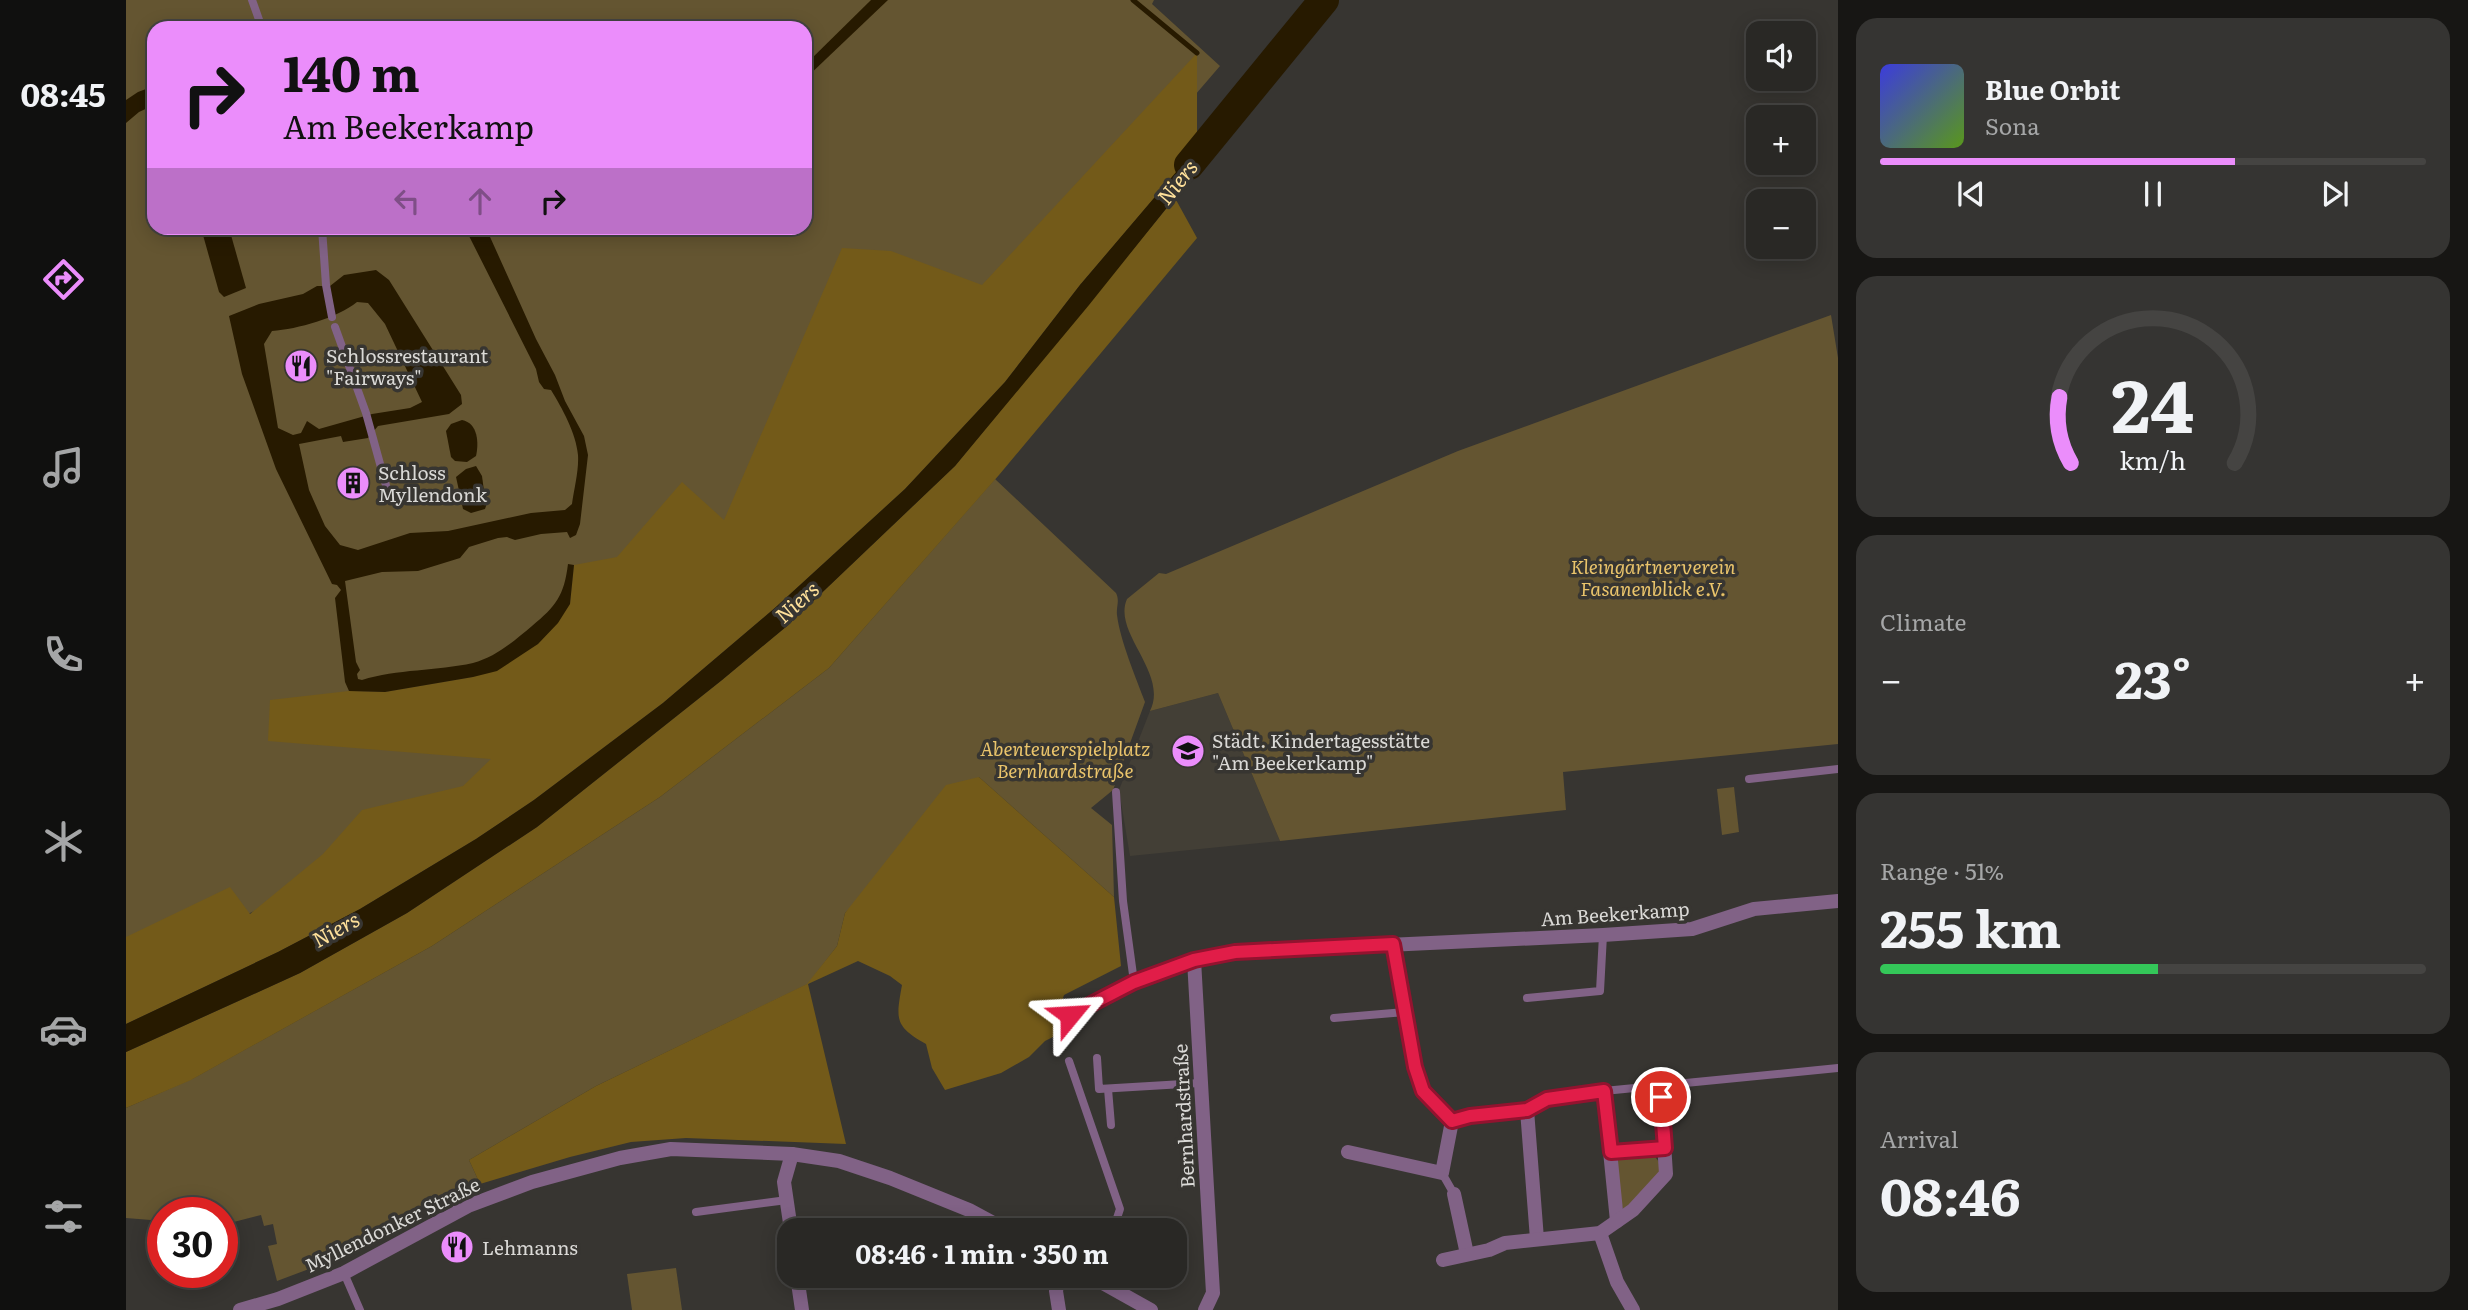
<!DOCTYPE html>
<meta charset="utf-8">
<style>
body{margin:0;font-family:Literata,serif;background:#353432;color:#f1f3f6;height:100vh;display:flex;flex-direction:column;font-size:26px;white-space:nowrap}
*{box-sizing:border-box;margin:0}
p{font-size:23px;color:#a5a6a7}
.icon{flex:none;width:38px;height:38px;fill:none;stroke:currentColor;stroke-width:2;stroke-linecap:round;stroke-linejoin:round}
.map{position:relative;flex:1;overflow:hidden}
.panel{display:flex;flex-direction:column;gap:18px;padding:18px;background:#171614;width:630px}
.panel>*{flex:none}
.top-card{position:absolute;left:21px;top:21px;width:665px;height:214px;border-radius:21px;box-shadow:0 4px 18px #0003,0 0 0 2px #454442;background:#eb8dfb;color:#111;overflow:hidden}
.controls{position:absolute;left:1620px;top:21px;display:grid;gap:14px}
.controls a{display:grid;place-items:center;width:70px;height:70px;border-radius:14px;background:#292825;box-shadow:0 4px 18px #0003,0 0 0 2px #454442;font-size:35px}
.speed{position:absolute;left:21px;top:1197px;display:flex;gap:14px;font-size:35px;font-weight:700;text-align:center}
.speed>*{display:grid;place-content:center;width:91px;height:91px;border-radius:50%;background:#292825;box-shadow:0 4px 18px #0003,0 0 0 2px #454442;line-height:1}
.speed .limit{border:10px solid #d22;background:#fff;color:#111}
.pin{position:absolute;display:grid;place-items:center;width:60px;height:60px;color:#fff;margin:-30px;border:4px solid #fff;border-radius:50%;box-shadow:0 2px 7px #0007}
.me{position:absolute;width:77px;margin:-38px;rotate:63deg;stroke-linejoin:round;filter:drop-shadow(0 0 5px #0008)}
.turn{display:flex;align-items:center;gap:24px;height:147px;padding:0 21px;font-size:32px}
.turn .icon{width:91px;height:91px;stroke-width:2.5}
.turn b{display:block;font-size:49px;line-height:60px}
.lanes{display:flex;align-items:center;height:66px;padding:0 21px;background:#0003;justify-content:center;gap:35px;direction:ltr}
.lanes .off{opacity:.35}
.big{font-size:52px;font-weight:700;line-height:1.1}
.panel .widget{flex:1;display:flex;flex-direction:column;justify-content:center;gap:10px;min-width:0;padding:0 24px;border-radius:21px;background:#353432}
.panel .dial{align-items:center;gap:0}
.dial svg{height:182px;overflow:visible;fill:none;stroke:#454442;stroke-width:7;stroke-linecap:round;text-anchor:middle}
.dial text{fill:#f1f3f6;stroke:none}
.song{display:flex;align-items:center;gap:21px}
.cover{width:84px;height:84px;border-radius:10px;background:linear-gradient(135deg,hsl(240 70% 55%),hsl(90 70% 35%))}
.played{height:7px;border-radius:4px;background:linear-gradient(90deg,#eb8dfb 65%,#454442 65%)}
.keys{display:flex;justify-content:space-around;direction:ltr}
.heat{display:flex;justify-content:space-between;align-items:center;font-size:38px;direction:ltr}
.charge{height:10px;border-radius:5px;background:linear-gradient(90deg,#34c759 51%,#454442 0)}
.trip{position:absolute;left:651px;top:1218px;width:410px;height:70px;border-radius:21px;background:#292825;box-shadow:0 4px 18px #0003,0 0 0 2px #454442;font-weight:700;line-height:70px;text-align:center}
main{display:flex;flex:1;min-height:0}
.menu{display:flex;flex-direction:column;width:126px;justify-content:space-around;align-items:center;background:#10100f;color:#a5a6a7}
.menu .icon{width:49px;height:49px}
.menu .active{color:#eb8dfb}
.menu b{font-size:32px;color:#f1f3f6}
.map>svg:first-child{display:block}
.built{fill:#433f36}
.green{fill:#645531;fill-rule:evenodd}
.forest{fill:#735a19}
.water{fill:#271a00;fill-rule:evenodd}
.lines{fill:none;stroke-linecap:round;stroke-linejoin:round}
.stream{stroke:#271a00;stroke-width:5}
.river{stroke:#271a00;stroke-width:30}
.service{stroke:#816286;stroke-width:8}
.minor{stroke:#816286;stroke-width:14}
.tertiary{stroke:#816286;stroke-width:14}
.route-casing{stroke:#92132f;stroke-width:18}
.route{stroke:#e11d48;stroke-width:12}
.labels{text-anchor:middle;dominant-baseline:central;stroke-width:7;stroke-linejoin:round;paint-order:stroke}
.poi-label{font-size:19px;fill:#dad9d6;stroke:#373531;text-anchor:start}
.park-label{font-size:19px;font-style:italic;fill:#eac46b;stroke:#373531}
.street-label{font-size:19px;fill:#dad9d6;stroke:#373531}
.water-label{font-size:21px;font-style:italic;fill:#fee09a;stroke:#373531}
</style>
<main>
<nav class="menu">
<b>08:45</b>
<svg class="icon active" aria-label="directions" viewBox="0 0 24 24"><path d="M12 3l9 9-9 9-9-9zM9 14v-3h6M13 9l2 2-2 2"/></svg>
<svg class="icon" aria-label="music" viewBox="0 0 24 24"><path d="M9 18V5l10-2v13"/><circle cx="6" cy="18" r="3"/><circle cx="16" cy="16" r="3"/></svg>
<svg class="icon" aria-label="phone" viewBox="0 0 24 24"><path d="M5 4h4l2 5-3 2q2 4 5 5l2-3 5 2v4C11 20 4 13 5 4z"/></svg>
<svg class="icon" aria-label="climate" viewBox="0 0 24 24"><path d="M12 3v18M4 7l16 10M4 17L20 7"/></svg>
<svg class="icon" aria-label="car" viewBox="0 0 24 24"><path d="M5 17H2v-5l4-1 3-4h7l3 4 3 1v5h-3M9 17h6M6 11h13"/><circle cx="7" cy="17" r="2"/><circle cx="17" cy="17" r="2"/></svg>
<svg class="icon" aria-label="filters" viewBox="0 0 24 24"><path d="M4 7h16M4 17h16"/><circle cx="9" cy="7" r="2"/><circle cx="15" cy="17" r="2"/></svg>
</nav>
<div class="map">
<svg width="1712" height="1310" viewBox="0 0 1712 1310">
<rect width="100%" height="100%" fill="#373531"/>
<polygon class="built" points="1092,693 1154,841 1004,856 993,790 1024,711"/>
<g class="green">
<path d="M 0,0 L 1028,0 L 1026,4 L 1094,66 L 835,367 L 557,636 L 206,876 L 0,969 ZM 28,28 L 679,28 L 679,228 L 28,228 Z"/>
<path d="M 1705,315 L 1712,358 L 1712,744 L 1437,772 L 1440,810 L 1154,841 L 1092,693 L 1024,711 C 1043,673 986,633 1001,599 L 1033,573 L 1040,574 L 1332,451 Z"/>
<path d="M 869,479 L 990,593 C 994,601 990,607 991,615 C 994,640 1010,678 1019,702 L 987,790 L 965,808 L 986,825 L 988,897 L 853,777 L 719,913 L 711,946 L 682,984 L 470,1086 L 343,1160 L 354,1184 L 207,1260 L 151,1281 L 142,1246 L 151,1244 L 147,1224 L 138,1226 L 135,1215 L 96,1225 L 96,1213 L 37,1213 L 37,1221 L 0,1218 L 0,1108 L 68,1078 L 306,946 L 534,797 L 703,668 Z"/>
<polygon points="1608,787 1613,832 1596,835 1591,789"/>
<polygon points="1493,1153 1527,1154 1533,1162 1533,1173 1497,1212 1489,1159"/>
<polygon points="550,1268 556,1310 506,1310 501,1274"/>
</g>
<g class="forest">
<polygon points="1071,53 1071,148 954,285 879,382 779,489 650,607 537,703 408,800 350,839 234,909 152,952 0,1024 0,937 104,887 124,914 197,854 236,810 337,786 365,759 142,741 144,700 223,691 259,692 347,677 412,644 444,604 448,565 491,557 556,482 598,520 716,248 765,251 856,285"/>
<polygon points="1049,198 1071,238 873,475 703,668 534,797 306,946 65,1080 0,1108 0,1052 174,973 281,913 411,827 596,680 661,626 829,466"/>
<path d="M 853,777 L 988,897 L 995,966 L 938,995 L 934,1007 L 945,1028 L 919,1041 L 903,1057 L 875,1073 L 819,1090 L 806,1068 L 800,1044 C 768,1026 770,1019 776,985 L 764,976 L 732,961 L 682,984 L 720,1144 L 560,1138 L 505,1142 L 444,1157 L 354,1184 L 343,1160 L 470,1086 L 681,984 L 711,946 L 719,913 L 820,785 Z"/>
</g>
<g class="water">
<polygon points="745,0 762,0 679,79 679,65"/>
<polygon points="28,86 28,105 13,112 0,123 0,100 12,92"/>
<polygon points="1085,131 1095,140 963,305 829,466 661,626 596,680 411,827 281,913 174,973 0,1052 0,1024 152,952 234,909 350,839 408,800 537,703 650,607 779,489 879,382 954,285"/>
<polygon points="75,228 103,228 120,288 98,297 93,292"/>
<path d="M 339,228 L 360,228 L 410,339 L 429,375 L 439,401 L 458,436 L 462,455 L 454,524 L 450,535 L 444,538 L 441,532 L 415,534 L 389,540 L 381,537 L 372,538 L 343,547 L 334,558 L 292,571 L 256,572 L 219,581 L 230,662 L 234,670 L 231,674 L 232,679 L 236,680 C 271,669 311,671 347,663 C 370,657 388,641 406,626 C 430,606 438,596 442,564 L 448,565 L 444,604 L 432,623 L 412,644 L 371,671 L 347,677 L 259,692 L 223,691 L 219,682 L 209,598 L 215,590 L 211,585 L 206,584 L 150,469 L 116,374 L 103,316 L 133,304 L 177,294 L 191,286 L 204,286 L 218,275 L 250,270 L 263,280 L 335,395 L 336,404 L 323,414 L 252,426 L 242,438 L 217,442 L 215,436 L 173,444 L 183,490 L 199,526 L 214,545 L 232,550 L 284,533 L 322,531 L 405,513 L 439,510 L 446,504 C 448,489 453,471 452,455 C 450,433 436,408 425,390 L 418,389 L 413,382 L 410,369 ZM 231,302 L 242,303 L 259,324 L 296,402 L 284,408 L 246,414 L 193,429 L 181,421 L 175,433 L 167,435 L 152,428 L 138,344 L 146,331 C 172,329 211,318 231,302 Z"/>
<path d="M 336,420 C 352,423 353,443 350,456 L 341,462 L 329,461 L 325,457 L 320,431 L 325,424 Z"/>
<polygon points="350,466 356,476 360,506 359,509 345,513 337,509 330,477 340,469"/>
</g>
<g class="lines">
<polyline class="stream" points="1007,0 1071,53"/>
<polyline class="river" points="1063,165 1198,0"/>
<g class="service">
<polyline points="126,0 136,28"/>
<polyline points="196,228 200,285 206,317"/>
<polyline points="209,327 240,413 261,489"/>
<polyline points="1623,779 1712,769"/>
<polyline points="990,792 997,901 1008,982"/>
<polyline points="1401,998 1474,991 1477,935"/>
<polyline points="1208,1018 1279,1012"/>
<polyline points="971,1058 973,1089 1074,1083"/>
<polyline points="943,1061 994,1209 987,1230"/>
<polyline points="982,1089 985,1125"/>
<polyline points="1326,1121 1344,1116 1401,1110 1421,1099 1478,1091 1712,1068"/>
<polyline points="1316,1173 1328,1194"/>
<polyline points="570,1212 661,1200"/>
<polyline points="218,1273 234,1310"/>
</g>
<g class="minor">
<polyline points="1068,960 1087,1293 1079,1310"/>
<polyline points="944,1015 1008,982 1068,960 1109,952 1477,935 1566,929 1628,909 1712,901"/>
<polyline points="1478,1091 1491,1221"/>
<polyline points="1401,1110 1411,1239"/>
<polyline points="1222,1152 1316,1173 1326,1121 1297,1091 1289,1067 1267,944"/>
<polyline points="1485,1152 1539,1148"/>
<polyline points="1328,1194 1341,1254"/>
<polyline points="665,1230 658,1182 666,1154"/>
<polyline points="1474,1233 1491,1282 1507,1310"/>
<polyline points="1317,1260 1363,1250 1379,1243 1474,1233 1507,1210 1540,1174 1535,1097"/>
<polyline points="671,1276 676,1310"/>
<polyline points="933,1310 930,1291 933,1276"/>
</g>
<g class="tertiary">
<polyline points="964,1276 1025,1310"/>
<polyline points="114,1310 152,1299 218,1273 342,1206 406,1182 494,1158 545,1149 666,1154 713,1161 764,1178 843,1210 880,1230"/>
</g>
</g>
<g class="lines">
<defs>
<polyline id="route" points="944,1015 1008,982 1068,960 1109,952 1267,944 1289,1067 1297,1091 1326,1121 1344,1116 1401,1110 1421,1099 1478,1091 1485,1152 1539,1148 1535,1097"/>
</defs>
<use href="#route" class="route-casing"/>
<use href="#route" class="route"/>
</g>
<defs>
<symbol id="restaurant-disc" viewBox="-11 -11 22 22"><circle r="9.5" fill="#eb8dfb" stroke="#373531"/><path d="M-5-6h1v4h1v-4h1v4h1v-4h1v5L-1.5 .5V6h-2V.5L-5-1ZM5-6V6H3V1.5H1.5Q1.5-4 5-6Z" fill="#111"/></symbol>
<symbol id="building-disc" viewBox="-11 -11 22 22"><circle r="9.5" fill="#eb8dfb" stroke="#373531"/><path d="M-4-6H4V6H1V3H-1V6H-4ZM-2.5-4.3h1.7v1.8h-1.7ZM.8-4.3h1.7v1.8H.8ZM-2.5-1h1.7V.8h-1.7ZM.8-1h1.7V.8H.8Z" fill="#111"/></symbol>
<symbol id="school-disc" viewBox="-11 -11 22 22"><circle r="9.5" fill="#eb8dfb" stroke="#373531"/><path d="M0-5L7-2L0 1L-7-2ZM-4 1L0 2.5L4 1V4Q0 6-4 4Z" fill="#111"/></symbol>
</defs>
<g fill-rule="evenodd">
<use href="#restaurant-disc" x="156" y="347" width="38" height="38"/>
<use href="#building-disc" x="208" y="464" width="38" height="38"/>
<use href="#school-disc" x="1043" y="732" width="38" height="38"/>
<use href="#restaurant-disc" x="312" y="1228" width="38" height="38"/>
</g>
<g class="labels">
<g class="poi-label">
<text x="200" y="355">Schlossrestaurant<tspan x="200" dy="22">"Fairways"</tspan></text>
<text x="252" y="472">Schloss<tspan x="252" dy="22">Myllendonk</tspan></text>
<text x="1086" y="740">Städt. Kindertagesstätte<tspan x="1086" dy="22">"Am Beekerkamp"</tspan></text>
<text x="356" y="1247">Lehmanns</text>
</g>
<g class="park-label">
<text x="1527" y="566">Kleingärtnerverein<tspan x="1527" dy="22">Fasanenblick e.V.</tspan></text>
<text x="939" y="748">Abenteuerspielplatz<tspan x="939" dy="22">Bernhardstraße</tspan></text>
</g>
<g class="street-label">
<text transform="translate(1489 913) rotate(-4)">Am Beekerkamp</text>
<text transform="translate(1057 1116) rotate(-93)">Bernhardstraße</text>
<text transform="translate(266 1224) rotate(-26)">Myllendonker Straße</text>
</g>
<g class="water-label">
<text transform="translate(1050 181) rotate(-51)">Niers</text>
<text transform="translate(670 601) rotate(-42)">Niers</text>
<text transform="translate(209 928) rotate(-29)">Niers</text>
</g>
</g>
</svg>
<div class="controls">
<a><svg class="icon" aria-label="sound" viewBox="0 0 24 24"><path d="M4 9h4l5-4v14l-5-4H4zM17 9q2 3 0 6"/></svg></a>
<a>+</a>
<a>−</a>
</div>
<div class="speed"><div class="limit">30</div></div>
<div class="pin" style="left:1535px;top:1097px;background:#d93025"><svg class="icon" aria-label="arrive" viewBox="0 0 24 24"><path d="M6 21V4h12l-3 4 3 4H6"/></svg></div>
<svg class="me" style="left:944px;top:1015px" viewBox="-20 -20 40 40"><path d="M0-17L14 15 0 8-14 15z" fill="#e11d48" stroke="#fff" stroke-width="4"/></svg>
<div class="trip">08:46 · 1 min · 350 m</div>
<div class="top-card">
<div class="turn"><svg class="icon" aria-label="right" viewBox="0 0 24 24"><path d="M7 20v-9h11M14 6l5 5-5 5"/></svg><div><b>140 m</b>Am Beekerkamp</div></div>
<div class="lanes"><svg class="icon off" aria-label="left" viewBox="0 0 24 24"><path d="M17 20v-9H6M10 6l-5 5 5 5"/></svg><svg class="icon off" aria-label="ahead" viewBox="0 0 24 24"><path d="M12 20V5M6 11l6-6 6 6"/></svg><svg class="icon" aria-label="right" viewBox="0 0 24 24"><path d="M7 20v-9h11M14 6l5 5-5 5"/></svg></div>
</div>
</div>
<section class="panel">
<div class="widget">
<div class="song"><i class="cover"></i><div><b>Blue Orbit</b><p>Sona</p></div></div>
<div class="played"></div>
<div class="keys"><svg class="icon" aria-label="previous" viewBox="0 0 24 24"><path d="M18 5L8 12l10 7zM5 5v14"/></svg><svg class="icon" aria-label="pause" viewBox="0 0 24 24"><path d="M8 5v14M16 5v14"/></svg><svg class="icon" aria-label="next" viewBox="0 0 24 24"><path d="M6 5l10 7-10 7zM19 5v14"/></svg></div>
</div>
<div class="widget dial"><svg viewBox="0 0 100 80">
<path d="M14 69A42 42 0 1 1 86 69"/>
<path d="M14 69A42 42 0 0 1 9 40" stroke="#eb8dfb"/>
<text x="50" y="56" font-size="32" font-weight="700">24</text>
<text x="50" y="72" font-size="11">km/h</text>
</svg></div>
<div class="widget"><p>Climate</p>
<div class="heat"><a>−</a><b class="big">23°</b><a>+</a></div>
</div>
<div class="widget"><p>Range · 51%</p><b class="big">255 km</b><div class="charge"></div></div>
<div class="widget"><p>Arrival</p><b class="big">08:46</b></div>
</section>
</main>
